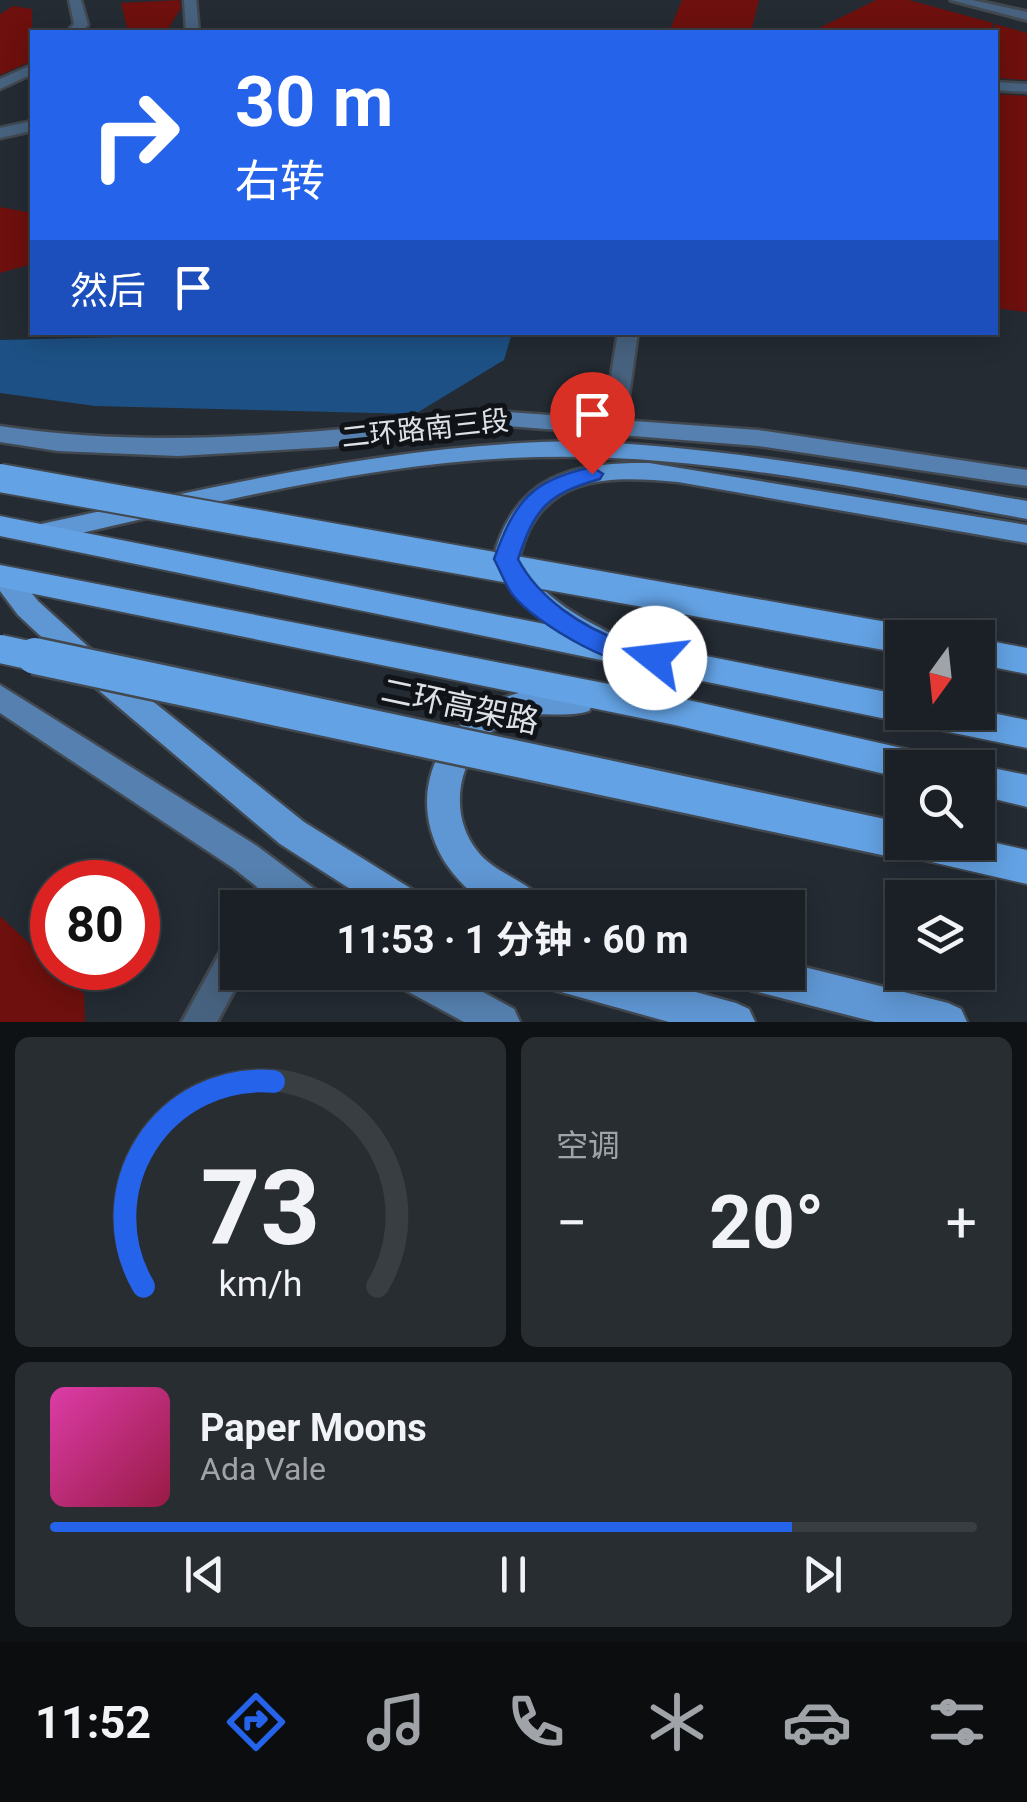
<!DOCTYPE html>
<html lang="zh">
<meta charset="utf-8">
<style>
body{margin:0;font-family:Roboto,"Noto Sans SC",sans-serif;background:#282d32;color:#f1f3f6;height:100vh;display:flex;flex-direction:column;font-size:38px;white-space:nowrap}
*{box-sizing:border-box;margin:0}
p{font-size:32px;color:#a0a3a7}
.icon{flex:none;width:55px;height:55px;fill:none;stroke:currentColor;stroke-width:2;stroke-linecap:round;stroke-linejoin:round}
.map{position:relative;height:1022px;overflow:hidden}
.details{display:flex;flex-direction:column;gap:15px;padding:15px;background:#0f1215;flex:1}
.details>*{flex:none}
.guide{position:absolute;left:30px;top:30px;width:968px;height:305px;border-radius:0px;box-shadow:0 5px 25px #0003,0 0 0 2px #393e43;background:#2563eb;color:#fff;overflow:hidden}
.needle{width:65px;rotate:195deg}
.tools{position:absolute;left:885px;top:620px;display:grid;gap:20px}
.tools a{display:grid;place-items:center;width:110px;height:110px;border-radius:0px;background:#1b2026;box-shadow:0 5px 25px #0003,0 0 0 2px #393e43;font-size:50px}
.speed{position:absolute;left:30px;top:860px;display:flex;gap:20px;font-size:50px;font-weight:700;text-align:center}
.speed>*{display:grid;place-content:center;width:130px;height:130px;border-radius:50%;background:#1b2026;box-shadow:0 5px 25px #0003,0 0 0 2px #393e43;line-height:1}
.speed .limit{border:15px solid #d22;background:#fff;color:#111}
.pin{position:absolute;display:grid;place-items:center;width:85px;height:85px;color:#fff;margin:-102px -42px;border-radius:50% 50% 50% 0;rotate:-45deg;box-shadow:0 0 10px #0007}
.pin .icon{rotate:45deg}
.me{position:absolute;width:110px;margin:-55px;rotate:286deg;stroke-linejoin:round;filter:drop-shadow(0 0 8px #0008)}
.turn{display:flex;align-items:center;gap:35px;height:210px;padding:0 40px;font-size:45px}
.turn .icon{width:130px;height:130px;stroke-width:2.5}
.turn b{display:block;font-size:70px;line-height:85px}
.then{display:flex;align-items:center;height:95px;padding:0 40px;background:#0003;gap:20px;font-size:38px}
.big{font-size:75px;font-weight:700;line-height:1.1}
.details .card{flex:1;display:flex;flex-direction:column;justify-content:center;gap:15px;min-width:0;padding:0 35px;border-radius:15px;background:#282d32}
.details .dial{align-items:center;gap:0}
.dial svg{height:260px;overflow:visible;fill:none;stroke:#393e43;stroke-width:7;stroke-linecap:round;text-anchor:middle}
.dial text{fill:#f1f3f6;stroke:none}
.song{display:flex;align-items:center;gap:30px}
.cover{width:120px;height:120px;border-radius:15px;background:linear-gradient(135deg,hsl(320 70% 55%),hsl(340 70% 35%))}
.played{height:10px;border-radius:5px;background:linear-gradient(90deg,#2563eb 80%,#393e43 80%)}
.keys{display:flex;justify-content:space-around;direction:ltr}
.heat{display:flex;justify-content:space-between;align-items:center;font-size:55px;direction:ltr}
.details .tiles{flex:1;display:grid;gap:15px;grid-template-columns:1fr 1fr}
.card:last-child{grid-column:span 2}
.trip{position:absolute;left:220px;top:890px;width:585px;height:100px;border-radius:0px;background:#1b2026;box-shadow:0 5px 25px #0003,0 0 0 2px #393e43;font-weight:700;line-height:100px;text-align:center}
.dock{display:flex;height:160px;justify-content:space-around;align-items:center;background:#0b0d0f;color:#a0a3a7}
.dock .icon{width:70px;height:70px}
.dock .current{color:#2563eb}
.dock b{font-size:45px;color:#f1f3f6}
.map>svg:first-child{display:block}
.forest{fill:#1d5185}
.building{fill:#6e100d}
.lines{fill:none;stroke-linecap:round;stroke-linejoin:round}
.service-casing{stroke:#424850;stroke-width:6}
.minor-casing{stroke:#424850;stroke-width:5}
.secondary-casing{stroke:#424850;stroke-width:5}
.primary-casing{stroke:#424850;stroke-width:5}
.trunk-casing{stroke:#424850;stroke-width:4}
.service{fill:#47627f;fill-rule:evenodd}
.minor{fill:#47627f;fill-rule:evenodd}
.secondary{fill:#5580af;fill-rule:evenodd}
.primary{fill:#5f97d4;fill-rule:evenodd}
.trunk{fill:#63a2e4;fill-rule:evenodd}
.trunk-bridge-far1-casing{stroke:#424850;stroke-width:32;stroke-linecap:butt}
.trunk-bridge-casing{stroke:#424850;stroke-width:41;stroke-linecap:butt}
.trunk-bridge-far1{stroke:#63a2e4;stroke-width:28}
.trunk-bridge{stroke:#63a2e4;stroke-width:36}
.route{fill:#2563eb;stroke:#184099;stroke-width:2.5}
.labels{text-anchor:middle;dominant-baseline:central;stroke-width:10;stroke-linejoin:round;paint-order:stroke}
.street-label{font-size:28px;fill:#dde2e7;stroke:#101317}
.near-street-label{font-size:32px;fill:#dde2e7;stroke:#101317}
</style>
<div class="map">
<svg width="1027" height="1022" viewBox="0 0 1027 1022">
<rect width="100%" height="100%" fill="#242b33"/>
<polygon class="forest" points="322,332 512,333 504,360 415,414 95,406 0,393 0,340"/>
<g class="building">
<polygon points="180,0 181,8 166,32 128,32 121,3"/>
<polygon points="682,0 759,0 751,32 669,32"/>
<polygon points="876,0 909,0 993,23 992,32 811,32"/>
<polygon points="13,6 32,9 32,61 0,75 0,14"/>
<polygon points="995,24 1027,33 1027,80 995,78"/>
<polygon points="995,94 1027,96 1027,312 995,308"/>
<polygon points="0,207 32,213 32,264 0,273"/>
<polygon points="0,916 84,994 85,1022 0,1022"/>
</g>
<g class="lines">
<defs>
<g id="service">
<polygon points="951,0 972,0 1027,12 1027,20"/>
<polygon points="276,866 287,871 291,881 278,908 246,908 265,871"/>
<polygon points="238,935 238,972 244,972 217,1022 182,1022 227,940"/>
</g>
<g id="minor">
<polygon points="69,0 81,0 88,25 81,32 67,32 74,24"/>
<polygon points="184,0 196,0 199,32 186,32"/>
<polygon points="32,65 32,74 0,89 0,79"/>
<polygon points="995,82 1027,84 1027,92 995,90"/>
<polygon points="32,121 32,131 0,138 0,128"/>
<polygon points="618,332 638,332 625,425 614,432 603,425"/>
</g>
<g id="secondary">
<path d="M 507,412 L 758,430 L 1027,470 L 1027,486 L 758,446 L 507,426 L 330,447 L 178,456 L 58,451 L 0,442 L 0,426 C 169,452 338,430 507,412 Z"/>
<polygon points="0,685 257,846 324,896 329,908 284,908 233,868 0,713"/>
<polygon points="391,972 446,972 514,1009 520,1022 464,1022 396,985"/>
</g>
<g id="primary">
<path d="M 575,441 C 728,447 877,475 1027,501 L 1027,519 C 857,488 684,449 510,458 C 351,466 195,508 41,542 L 28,533 L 41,524 C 218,486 393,444 575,441 Z"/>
<path d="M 649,463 L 1027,525 L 1027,543 L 678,482 C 605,475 538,475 519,559 C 542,598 580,618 620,638 L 624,646 L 620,654 L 610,657 C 559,640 519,606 493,559 C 514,476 572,462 649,463 Z"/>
<polygon points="5,568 14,571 38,601 116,672 304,822 423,896 428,908 380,908 280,844 96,688 18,615 0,591 0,570"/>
<path d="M 537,689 L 589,693 L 594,702 L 589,711 C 565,719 538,709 513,719 C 456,742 441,821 487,861 C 505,877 538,886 547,908 C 531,908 507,912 493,906 C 473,897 454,877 443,859 C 398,780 454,701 537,689 Z"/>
<polygon points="788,963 948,1003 961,1009 967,1022 875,1022 750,990 737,985 732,972 788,972"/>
<polygon points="536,972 622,972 736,1003 749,1009 755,1022 669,1022 554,990 541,985"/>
</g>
<g id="trunk">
<polygon points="0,516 902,695 902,712 978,710 1027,720 1027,748 0,536"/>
<polygon points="0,565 675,697 924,753 936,757 941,768 902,768 902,778 675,725 0,587"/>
<polygon points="978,639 1027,648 1027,674 978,664"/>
<polygon points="978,765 1027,775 1027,807 978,795 978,768 970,768"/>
<polygon points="902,828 902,842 978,839 1027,850 1027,884 897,854 892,842"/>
</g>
</defs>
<use href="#service" class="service-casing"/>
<use href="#minor" class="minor-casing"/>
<use href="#secondary" class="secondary-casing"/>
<use href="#primary" class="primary-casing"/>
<use href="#trunk" class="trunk-casing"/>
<use href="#service" class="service"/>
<use href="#minor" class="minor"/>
<use href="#secondary" class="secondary"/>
<use href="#primary" class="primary"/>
<use href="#trunk" class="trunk"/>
<defs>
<g id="trunk-bridge-far1">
<polyline points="0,478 902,639"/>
<polyline points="0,649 47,659"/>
</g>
<polyline id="trunk-bridge" points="35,656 902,841"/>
</defs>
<use href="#trunk-bridge-far1" class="trunk-bridge-far1-casing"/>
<use href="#trunk-bridge" class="trunk-bridge-casing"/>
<use href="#trunk-bridge-far1" class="trunk-bridge-far1"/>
<use href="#trunk-bridge" class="trunk-bridge"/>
</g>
<path class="route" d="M 592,467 L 603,474 L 600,479 C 547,494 535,508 518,559 C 539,599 582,627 624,642 C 637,646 651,647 664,651 L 668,658 L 664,666 C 627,678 535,624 512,594 C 505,584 500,570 494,559 C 515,501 530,481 592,467 Z"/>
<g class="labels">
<g class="street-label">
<text transform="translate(425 429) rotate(-6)">二环路南三段</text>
</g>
<g class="near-street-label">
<text transform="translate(460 706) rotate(12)">二环高架路</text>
</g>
</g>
</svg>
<div class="tools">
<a><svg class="needle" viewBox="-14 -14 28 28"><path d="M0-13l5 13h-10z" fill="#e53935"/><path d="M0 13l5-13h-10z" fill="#a0a3a7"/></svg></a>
<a><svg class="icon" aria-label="search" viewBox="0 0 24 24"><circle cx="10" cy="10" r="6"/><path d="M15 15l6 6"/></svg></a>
<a><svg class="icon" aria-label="layers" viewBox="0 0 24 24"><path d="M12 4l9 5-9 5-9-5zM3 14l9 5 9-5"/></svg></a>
</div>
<div class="speed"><div class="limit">80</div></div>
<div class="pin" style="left:592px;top:474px;background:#d93025"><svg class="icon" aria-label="arrive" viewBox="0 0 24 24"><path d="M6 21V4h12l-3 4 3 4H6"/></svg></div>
<svg class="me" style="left:655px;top:658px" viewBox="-20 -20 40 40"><circle r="19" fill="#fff"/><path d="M0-13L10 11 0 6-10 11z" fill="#2563eb"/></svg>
<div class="trip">11:53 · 1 分钟 · 60 m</div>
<div class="guide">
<div class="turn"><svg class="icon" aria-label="right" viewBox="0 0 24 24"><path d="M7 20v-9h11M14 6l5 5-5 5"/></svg><div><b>30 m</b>右转</div></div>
<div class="then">然后<svg class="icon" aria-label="arrive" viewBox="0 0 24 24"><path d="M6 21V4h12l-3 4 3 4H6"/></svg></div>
</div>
</div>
<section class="details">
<div class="tiles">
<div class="card dial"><svg viewBox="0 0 100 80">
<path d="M14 69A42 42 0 1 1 86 69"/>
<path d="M14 69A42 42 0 0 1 54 6" stroke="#2563eb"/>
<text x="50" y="56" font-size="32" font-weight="700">73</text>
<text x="50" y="72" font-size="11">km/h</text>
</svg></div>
<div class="card"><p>空调</p>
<div class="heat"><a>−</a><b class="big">20°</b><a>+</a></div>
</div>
<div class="card">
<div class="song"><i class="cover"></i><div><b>Paper Moons</b><p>Ada Vale</p></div></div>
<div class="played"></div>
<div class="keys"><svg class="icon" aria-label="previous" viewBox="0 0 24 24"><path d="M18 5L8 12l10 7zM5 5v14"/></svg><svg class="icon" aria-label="pause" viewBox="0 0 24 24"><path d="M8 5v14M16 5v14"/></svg><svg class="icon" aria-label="next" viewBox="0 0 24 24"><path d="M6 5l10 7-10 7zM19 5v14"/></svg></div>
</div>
</div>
</section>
<nav class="dock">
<b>11:52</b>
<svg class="icon current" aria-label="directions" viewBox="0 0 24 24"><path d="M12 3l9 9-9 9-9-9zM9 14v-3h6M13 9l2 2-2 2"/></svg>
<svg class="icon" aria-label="music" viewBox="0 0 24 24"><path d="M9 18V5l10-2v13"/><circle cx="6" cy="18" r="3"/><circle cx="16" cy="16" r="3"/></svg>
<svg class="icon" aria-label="phone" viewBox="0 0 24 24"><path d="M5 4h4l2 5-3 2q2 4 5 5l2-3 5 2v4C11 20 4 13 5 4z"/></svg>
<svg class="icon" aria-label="climate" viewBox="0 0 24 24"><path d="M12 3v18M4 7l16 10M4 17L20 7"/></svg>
<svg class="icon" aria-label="car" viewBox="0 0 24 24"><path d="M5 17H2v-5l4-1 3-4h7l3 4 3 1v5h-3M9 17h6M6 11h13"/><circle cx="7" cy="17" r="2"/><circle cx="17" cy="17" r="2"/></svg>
<svg class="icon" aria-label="filters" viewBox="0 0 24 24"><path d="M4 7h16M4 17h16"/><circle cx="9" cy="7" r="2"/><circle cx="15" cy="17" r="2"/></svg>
</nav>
